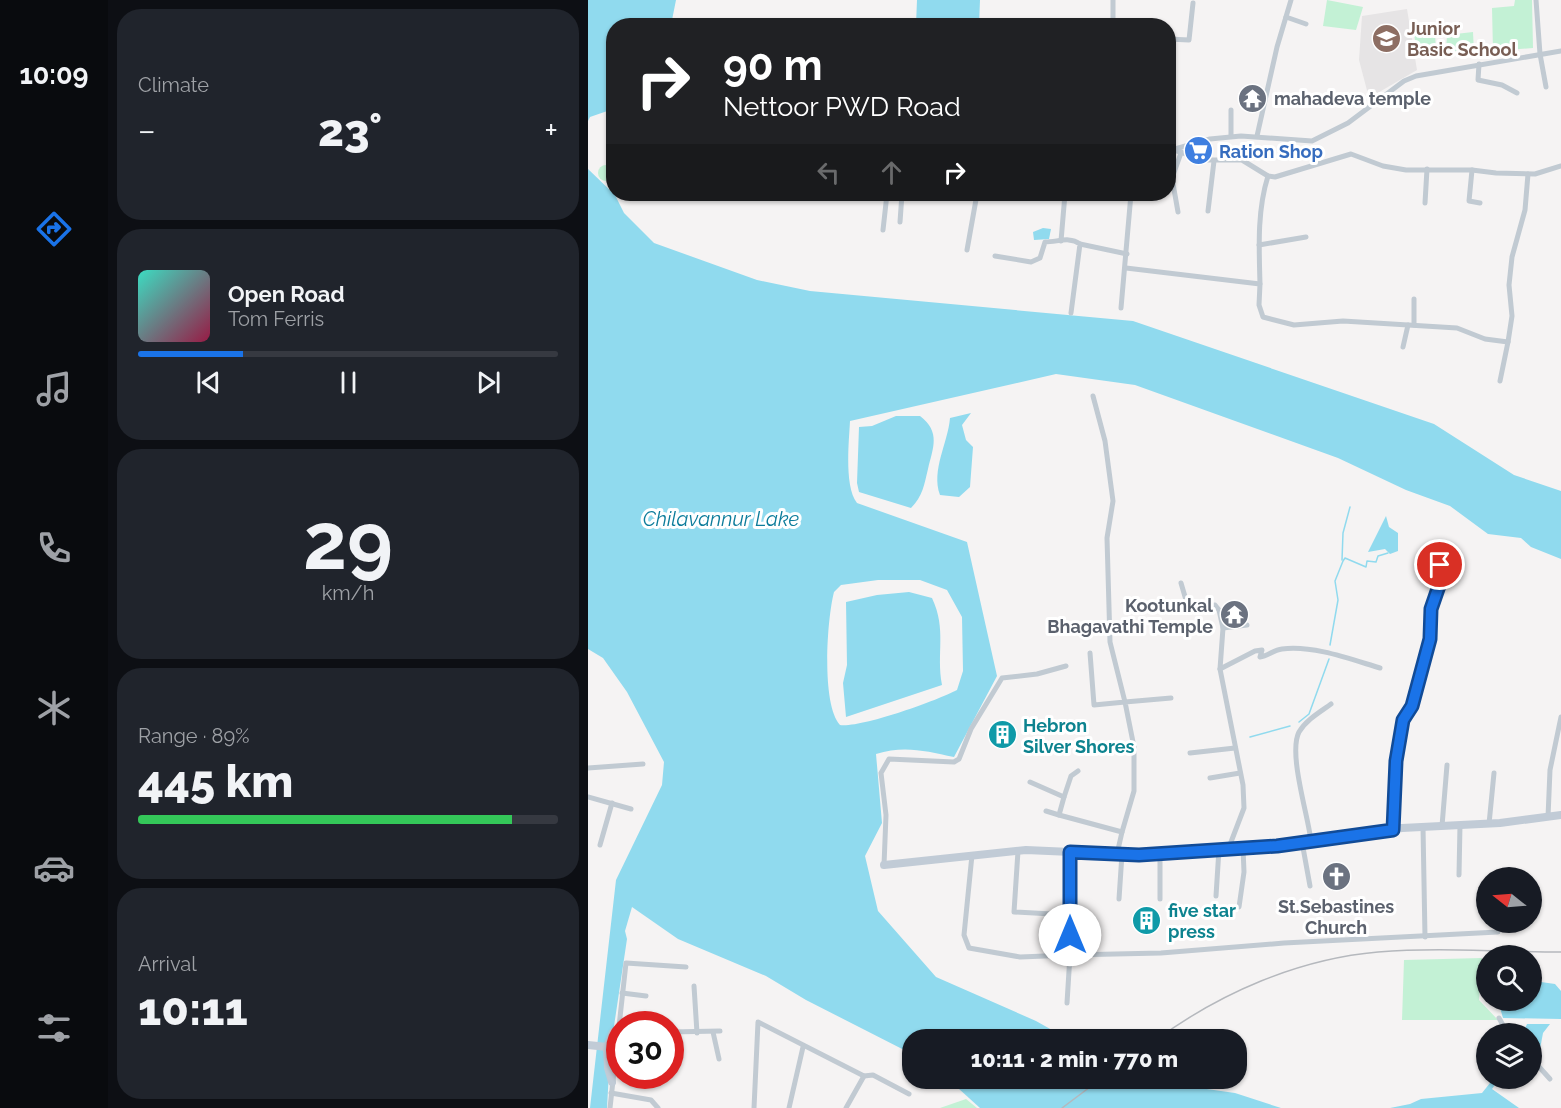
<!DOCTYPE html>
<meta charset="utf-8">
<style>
body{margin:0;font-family:Raleway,sans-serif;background:#20242c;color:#f1f3f6;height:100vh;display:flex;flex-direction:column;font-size:22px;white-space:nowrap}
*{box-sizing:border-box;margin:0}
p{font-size:20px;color:#9ea1a6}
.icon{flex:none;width:33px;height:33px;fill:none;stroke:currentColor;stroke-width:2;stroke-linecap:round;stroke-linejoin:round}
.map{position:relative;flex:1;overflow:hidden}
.panel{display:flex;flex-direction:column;gap:9px;padding:9px;background:#0d0f14;width:480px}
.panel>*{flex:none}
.guide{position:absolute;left:18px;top:18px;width:570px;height:183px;border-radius:24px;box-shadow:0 2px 4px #0004;background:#202124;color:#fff;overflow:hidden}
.needle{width:39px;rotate:287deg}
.tools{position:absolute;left:888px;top:867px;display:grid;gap:12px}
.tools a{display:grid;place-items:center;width:66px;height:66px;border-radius:50%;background:#171b24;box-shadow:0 2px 4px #0004;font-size:30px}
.speed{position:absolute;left:18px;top:1011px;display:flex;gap:12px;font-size:30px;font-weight:700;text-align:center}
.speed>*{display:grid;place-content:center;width:78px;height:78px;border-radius:50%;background:#171b24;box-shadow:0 2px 4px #0004;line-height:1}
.speed .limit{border:9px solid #d22;background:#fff;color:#111}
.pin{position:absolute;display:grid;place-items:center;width:51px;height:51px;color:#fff;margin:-26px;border:3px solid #fff;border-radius:50%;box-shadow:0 2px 6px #0007}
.me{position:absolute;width:66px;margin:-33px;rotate:0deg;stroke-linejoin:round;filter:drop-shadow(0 0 4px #0008)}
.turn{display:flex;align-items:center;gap:21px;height:126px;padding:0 18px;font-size:27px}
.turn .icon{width:78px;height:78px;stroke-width:2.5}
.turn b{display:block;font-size:42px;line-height:51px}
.lanes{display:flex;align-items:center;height:57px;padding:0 18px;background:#0003;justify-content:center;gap:30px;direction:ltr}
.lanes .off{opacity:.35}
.big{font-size:45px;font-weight:800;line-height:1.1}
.panel .card{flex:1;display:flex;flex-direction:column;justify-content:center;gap:9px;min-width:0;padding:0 21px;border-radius:24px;background:#20242c}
.panel .dial{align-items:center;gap:0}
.dial b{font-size:78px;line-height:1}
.song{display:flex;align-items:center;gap:18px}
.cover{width:72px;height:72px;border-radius:9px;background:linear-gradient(135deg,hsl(170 70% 55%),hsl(340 70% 35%))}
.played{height:6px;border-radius:3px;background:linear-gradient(90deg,#1a73e8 25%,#363941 25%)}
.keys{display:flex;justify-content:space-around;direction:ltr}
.heat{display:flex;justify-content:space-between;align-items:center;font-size:33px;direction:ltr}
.charge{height:9px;border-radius:4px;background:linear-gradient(90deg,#34c759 89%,#363941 0)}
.trip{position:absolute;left:314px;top:1029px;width:345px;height:60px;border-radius:24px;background:#171b24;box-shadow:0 2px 4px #0004;font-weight:800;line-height:60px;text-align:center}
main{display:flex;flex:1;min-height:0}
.menu{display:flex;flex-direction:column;width:108px;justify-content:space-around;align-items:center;background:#090b0e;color:#9ea1a6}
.menu .icon{width:42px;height:42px}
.menu .active{color:#1a73e8}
.menu b{font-size:27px;color:#f1f3f6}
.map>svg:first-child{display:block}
.education{fill:#e6e4e5}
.green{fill:#c3f1d5}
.water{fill:#90daee;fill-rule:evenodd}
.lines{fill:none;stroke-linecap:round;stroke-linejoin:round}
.stream{stroke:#90daee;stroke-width:1.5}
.street{stroke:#c1cad2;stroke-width:5}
.secondary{stroke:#c1cbd6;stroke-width:8}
.rail{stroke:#b5b8bd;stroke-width:1.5}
.route-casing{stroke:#114b97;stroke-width:15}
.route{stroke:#1a73e8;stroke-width:10}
.labels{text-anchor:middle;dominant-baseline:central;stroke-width:6;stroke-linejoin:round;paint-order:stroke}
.education-label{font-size:18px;font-weight:bold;fill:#785e54;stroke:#fff;text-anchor:start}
.worship-label{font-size:18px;font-weight:bold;fill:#5b616d;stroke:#fff;text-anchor:start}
.shop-label{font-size:18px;font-weight:bold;fill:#366cbe;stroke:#fff;text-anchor:start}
.culture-label{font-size:18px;font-weight:bold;fill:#0d838f;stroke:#fff;text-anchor:start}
.water-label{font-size:20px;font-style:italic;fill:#0c7c9b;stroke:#fff}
</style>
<main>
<nav class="menu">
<b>10:09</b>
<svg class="icon active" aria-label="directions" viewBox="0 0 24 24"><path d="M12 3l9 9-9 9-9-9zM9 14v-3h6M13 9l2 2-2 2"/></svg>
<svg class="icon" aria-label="music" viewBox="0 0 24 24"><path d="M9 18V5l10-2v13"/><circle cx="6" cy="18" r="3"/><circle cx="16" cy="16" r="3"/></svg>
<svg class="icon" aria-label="phone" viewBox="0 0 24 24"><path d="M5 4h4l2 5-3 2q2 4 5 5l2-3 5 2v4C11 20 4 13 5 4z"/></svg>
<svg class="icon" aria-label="climate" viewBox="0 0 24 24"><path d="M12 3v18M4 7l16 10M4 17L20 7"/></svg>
<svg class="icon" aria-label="car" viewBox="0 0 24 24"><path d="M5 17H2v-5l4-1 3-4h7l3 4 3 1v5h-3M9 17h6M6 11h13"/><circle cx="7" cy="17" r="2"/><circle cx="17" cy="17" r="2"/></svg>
<svg class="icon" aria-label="filters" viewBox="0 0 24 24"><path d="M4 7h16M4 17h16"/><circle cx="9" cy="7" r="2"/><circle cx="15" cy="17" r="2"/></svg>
</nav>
<section class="panel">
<div class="card"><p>Climate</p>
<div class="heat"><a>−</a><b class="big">23°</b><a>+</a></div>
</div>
<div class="card">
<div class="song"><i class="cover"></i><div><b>Open Road</b><p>Tom Ferris</p></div></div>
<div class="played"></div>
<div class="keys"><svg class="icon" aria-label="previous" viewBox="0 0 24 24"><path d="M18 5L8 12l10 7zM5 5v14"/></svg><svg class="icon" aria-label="pause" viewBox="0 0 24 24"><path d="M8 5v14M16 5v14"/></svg><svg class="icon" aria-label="next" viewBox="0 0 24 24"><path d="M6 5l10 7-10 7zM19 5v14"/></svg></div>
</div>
<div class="card dial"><b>29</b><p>km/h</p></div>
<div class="card"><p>Range · 89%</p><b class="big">445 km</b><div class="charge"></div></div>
<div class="card"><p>Arrival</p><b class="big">10:11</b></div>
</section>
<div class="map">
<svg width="973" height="1108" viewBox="0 0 973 1108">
<rect width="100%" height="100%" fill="#f5f3f3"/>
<polygon class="education" points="819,9 829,70 781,98 771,60 774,16"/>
<g class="green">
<polygon points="739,0 775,7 768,30 735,26"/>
<polygon points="927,0 944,0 945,48 905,51 904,8 926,6"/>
<polygon points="847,31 848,54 829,56 826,33"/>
<polygon points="885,32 886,53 858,50 859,35"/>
<circle cx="18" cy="173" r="8"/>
<polygon points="894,958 891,1000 910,1020 814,1020 816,960"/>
<polygon points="378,1099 389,1108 352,1108"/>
</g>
<g class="water">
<polygon points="0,0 88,0 83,25 26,26 25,109 2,117 0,121"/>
<polygon points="329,0 392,0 391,25 341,22 340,25 328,25"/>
<path d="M 0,169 L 27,195 L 36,213 L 66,243 L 169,280 L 222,291 L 545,321 L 846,424 L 926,475 L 973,491 L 973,559 L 943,547 L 933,538 L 900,534 L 862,506 L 818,490 L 750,458 L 547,385 L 468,374 L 262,421 C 261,442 256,486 269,503 L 379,542 L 409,676 L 366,757 C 338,751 316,745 288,754 L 294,823 L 277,856 L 290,911 L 348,977 L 448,1021 L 480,1039 L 324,1040 L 324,1054 L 218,1000 L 178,976 L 90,939 L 44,907 L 37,931 L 39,939 L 22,1053 L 19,1108 L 2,1108 L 28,880 L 74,785 L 76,762 L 39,692 L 15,658 L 0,649 ZM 290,580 L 332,580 L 359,590 L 374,617 L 375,671 L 369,690 C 348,701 273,728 252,725 C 233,704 239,619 246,592 L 253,585 Z"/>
<polygon points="455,228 463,229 461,239 446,240 445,232"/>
<path d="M 383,413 L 374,425 L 378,440 L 385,447 L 382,487 L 371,497 L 352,495 C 343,470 360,443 362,418 Z"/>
<path d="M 308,416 L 332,416 C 353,432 345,448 340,469 C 336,485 335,496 323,508 L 271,492 L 269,483 L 271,427 L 284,426 Z"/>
<polygon points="798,516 801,527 810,533 810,551 802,554 797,549 780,552"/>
<path d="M 321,592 L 344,598 C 359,630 348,653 354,685 L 258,717 L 255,683 L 259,665 L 258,602 L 289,595 Z"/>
<polygon points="953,982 967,984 973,991 973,1019 915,1018 912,1008 906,1006 904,1001 944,1000 944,983"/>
<polygon points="939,1024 962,1024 955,1033 952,1049 944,1053 944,1034 935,1033"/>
<polygon points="906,1078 911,1079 904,1089 931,1108 802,1108 822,1104 833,1099 894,1093"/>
<polygon points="360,1079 548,1079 647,1093 693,1108 392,1108"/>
</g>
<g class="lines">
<g class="stream">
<polyline points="754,560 755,533 762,507"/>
<polyline points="742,645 750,600 747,581 755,561 757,558 778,567 779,561 788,562 790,556 800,553"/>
<polyline points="711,722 721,714 741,659"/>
<polyline points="662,737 702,726"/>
</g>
<g class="street">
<polyline points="948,0 952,54 958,87"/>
<polyline points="698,17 718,24"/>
<polyline points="525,26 525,0"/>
<polyline points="580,39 601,40 605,3"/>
<polyline points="891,64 890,80 914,85 929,93"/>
<polyline points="643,110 643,136"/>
<polyline points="669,136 689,47 703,0"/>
<polyline points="586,150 617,160 654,160 680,176 687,177 763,154 795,166 818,170 884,170 908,173 947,174 973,166"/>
<polyline points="580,151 622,139 653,136 724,141 760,123 816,81 828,76 973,51"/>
<polyline points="884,170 881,201 892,203"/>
<polyline points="837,203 839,169"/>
<polyline points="620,211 626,161"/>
<polyline points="590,212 584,178 593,153"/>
<polyline points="312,222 314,194"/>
<polyline points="295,230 299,194"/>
<polyline points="473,241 477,194"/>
<polyline points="492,244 539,254"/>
<polyline points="671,245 718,237"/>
<polyline points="379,250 389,194"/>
<path d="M 407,256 L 443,262 L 452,258 L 457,242 C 470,242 481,236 492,244 L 483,313"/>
<polyline points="538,268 672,284 671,305 675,317 706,325 755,321 869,328 897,339 920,342 924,316 921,285 924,257 937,210 940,174"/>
<path d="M 672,284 C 671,248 669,211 680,176"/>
<polyline points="826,299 826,325"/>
<polyline points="533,308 543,194"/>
<polyline points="815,347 820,325"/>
<polyline points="912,381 920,342"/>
<polyline points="593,583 598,600 612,607 627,605 631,610 635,628 632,669 655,785 656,808 643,842 644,849"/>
<polyline points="635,628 659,625"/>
<polyline points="502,653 506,705 537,702 522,642 519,538 525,501 517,441 505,396"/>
<path d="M 632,669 L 667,651 L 674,650 L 672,657 C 680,656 685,650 694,649 C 725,645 762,659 792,668"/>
<polyline points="602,753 647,748"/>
<polyline points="0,768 55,764"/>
<polyline points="622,778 652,773"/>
<polyline points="442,782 476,797 471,815 534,832 529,854"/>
<polyline points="0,797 43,809"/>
<polyline points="476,797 483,776 490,771"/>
<polyline points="458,811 471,815"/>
<polyline points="960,817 962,770 973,717"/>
<polyline points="901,824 906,773"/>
<polyline points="854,826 859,765"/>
<polyline points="835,827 837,937"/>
<polyline points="805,830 808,761 815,720 824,706 842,639 842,614 854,577 852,565"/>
<polyline points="534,832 546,791 546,747 537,702 583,698"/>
<path d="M 723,841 C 720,815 700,753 711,732 C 718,720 732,712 743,704"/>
<polyline points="714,842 722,886"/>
<polyline points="12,845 24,803"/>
<polyline points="430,851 426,912 482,915"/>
<polyline points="384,855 376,935 381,948 432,957 482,955 482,851"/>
<polyline points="296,865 298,815 293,773 301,759 366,762 371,759 383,729 414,678 449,674 478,666"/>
<polyline points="871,875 872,825"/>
<polyline points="628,896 631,849"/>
<polyline points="531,899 534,854"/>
<polyline points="572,899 572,853"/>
<polyline points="651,907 656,872 655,848"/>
<polyline points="106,986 109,1033"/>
<polyline points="34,993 58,996"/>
<polyline points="479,1003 482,955 573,953 696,943 910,932"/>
<polyline points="911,1018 920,1034"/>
<polyline points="82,1032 132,1031"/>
<polyline points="125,1032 131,1059"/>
<polyline points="944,1059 962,1079"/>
<polyline points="23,1093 63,1100 70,1108"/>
<polyline points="22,1108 38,963 98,967"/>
<polyline points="166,1108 170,1022 276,1076 285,1075 321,1094"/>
<polyline points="201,1108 215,1047"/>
<polyline points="258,1108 276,1076"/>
</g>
<g class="secondary">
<polyline points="296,865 438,850 551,855 689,846 814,828 912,823 973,815"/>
<polyline points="0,1045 19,1047"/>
<polyline points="24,1082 20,1068 19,1047 25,1032 30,1031"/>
</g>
<g class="rail">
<path d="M 568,1040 C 632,993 710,959 790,952 C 851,947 913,952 973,952"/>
<polyline points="474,1108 514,1078"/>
</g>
</g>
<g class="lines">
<defs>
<polyline id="route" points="482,935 482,852 551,855 689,846 805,830 808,761 815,720 824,706 842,639 843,609 854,577 852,565"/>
</defs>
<use href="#route" class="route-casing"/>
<use href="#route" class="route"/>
</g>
<defs>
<symbol id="school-disc" viewBox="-11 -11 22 22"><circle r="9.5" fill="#8d6e63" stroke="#fff"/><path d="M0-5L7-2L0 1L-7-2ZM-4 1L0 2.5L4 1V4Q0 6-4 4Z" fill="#fff"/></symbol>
<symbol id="temple-disc" viewBox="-11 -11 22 22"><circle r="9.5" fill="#6b7280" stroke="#fff"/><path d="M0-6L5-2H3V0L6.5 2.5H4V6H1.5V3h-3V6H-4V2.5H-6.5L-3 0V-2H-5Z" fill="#fff"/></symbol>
<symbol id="supermarket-disc" viewBox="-11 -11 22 22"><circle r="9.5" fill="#3f7fe0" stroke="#fff"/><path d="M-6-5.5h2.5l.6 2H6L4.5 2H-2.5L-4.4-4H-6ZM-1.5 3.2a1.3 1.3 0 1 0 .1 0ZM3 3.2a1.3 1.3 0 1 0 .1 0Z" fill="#fff"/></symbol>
<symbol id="building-disc" viewBox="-11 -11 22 22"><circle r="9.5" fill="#0f9aa8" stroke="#fff"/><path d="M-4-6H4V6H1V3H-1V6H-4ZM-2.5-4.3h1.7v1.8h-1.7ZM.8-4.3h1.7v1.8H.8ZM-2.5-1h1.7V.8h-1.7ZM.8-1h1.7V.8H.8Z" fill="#fff"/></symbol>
<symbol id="church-disc" viewBox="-11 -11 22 22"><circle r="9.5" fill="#6b7280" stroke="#fff"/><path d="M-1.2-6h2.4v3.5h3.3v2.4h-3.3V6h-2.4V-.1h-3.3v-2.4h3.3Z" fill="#fff"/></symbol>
</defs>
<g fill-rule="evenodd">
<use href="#school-disc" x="782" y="22" width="33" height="33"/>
<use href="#temple-disc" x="648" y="82" width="33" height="33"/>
<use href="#supermarket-disc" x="594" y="134" width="33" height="33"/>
<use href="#temple-disc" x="630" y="598" width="33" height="33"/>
<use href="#building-disc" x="398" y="718" width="33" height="33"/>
<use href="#church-disc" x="732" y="860" width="33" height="33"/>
<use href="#building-disc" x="542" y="904" width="33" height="33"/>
</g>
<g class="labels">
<g class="education-label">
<text x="819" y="28">Junior<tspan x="819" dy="21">Basic School</tspan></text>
</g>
<g class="worship-label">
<text x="686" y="98">mahadeva temple</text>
<text x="625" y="605" text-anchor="end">Kootunkal<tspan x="625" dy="21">Bhagavathi Temple</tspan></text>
<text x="748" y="906" text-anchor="middle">St.Sebastines<tspan x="748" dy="21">Church</tspan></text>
</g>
<g class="shop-label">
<text x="631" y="151">Ration Shop</text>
</g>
<g class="culture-label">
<text x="435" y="725">Hebron<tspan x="435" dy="21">Silver Shores</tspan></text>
<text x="580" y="910">five star<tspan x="580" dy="21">press</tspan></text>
</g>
<g class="water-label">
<text x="133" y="519">Chilavannur Lake</text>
</g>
</g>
</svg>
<div class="tools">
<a><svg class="needle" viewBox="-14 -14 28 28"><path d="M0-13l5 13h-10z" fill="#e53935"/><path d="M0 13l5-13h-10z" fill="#9ea1a6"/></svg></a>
<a><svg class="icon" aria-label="search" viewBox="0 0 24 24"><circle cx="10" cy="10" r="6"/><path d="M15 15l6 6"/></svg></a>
<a><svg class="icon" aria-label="layers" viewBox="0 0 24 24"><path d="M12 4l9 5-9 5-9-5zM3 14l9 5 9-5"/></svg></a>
</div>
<div class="speed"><div class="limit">30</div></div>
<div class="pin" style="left:852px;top:565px;background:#d93025"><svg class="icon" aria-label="arrive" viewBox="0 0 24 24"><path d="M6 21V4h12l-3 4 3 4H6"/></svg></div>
<svg class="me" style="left:482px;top:935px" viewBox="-20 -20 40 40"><circle r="19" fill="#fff"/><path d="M0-13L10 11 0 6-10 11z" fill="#1a73e8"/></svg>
<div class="trip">10:11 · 2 min · 770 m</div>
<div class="guide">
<div class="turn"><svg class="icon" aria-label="right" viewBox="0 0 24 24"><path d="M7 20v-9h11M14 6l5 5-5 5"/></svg><div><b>90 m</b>Nettoor PWD Road</div></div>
<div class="lanes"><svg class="icon off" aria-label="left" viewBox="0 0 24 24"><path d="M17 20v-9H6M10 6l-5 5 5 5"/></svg><svg class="icon off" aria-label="ahead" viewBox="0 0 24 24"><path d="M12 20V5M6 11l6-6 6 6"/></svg><svg class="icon" aria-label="right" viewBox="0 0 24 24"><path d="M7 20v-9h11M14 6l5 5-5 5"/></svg></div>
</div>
</div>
</main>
